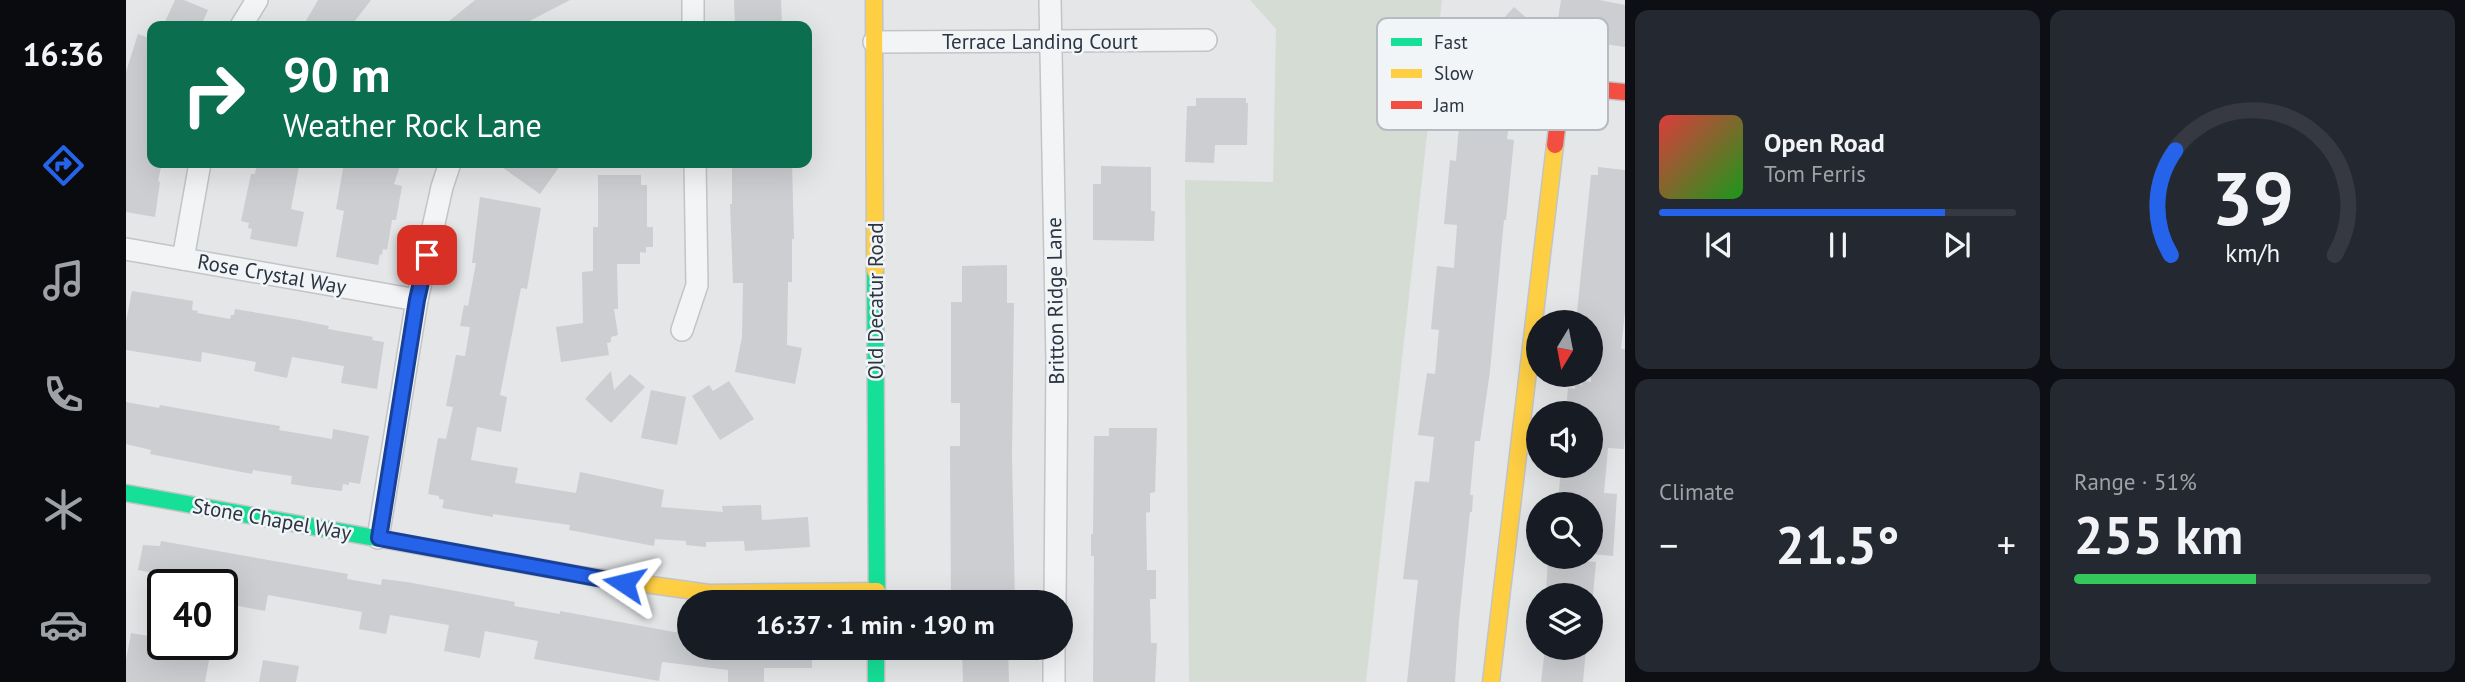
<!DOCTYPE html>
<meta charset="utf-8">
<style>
body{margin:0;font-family:"PT Sans",sans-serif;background:#242831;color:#f1f3f6;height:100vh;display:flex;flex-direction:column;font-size:26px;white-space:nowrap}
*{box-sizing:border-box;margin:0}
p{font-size:23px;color:#9ea1a6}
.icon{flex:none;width:38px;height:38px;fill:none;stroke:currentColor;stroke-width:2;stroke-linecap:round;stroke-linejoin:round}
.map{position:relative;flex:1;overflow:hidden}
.panel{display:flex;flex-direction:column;gap:10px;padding:10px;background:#0d0f14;width:840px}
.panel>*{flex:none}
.top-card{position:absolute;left:21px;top:21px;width:665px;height:147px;border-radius:14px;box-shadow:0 7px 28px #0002;background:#0b6e4f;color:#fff;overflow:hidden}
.needle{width:46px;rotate:190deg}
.tools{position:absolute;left:1400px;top:310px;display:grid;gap:14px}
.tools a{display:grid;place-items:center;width:77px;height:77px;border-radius:50%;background:#171b24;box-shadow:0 7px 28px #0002;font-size:35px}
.speed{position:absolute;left:21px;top:569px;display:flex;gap:14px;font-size:35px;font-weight:700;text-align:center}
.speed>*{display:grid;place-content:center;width:91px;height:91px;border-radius:50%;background:#171b24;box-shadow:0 7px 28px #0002;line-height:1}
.speed .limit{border:4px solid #111;border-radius:10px;background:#fff;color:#111}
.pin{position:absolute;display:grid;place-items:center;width:60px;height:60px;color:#fff;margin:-30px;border-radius:14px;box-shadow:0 4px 10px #0006}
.me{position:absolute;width:77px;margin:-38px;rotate:280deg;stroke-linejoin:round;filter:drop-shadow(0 0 5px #0008)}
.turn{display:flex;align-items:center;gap:24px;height:147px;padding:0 21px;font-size:32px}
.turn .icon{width:91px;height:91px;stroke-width:2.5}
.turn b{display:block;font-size:49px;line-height:60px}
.big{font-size:52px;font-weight:700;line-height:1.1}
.panel .tile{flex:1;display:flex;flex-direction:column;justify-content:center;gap:10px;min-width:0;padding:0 24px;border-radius:14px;background:#242831}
.panel .dial{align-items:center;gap:0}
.dial svg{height:182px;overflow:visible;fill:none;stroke:#363941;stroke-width:7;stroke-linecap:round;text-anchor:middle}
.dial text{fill:#f1f3f6;stroke:none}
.song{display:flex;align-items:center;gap:21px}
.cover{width:84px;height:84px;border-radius:10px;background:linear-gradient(135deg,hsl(0 70% 55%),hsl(120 70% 35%))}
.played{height:7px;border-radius:4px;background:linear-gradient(90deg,#2563eb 80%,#363941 80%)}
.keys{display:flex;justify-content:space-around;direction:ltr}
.heat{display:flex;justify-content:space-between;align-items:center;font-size:38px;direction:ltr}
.charge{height:10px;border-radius:5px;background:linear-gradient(90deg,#34c759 51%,#363941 0)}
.panel .tiles{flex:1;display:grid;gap:10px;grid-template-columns:repeat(2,1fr)}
.trip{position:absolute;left:551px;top:590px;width:396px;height:70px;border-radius:35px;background:#171b24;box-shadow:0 7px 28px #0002;font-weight:700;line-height:70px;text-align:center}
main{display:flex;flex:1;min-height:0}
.tabs{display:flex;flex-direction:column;width:126px;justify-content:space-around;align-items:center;background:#090b0e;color:#9ea1a6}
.tabs .icon{width:49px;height:49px}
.tabs .selected{color:#2563eb}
.tabs b{font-size:32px;color:#f1f3f6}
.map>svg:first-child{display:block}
.green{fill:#d5dcd4}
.building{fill:#ccced1}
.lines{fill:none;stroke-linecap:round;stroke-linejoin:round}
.street-casing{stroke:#c2c4c6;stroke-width:24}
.fast-casing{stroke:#c2c4c6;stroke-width:19}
.slow-casing{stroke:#c2c4c6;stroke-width:19}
.jam-casing{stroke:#c2c4c6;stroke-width:19}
.street{stroke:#f3f4f6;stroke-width:21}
.fast{stroke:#16e098;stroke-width:16}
.slow{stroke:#ffcf43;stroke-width:16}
.jam{stroke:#f24e42;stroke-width:16}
.route-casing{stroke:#184099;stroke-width:18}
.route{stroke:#2563eb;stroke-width:12}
.labels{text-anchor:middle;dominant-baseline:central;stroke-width:5;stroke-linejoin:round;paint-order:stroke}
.street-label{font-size:21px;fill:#2b3542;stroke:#f2f5f8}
.key{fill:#f2f5f8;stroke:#b6bbc1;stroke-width:2}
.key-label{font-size:19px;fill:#2b3542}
</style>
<main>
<nav class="tabs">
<b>16:36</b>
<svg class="icon selected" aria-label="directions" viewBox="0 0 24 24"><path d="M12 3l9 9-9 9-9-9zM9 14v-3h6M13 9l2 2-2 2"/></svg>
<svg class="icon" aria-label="music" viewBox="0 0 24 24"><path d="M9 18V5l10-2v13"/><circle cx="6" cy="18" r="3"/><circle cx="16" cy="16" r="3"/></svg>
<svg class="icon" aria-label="phone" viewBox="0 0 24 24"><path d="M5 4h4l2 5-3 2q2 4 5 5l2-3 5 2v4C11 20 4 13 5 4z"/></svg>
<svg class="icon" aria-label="climate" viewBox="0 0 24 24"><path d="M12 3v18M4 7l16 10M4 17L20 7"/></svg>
<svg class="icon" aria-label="car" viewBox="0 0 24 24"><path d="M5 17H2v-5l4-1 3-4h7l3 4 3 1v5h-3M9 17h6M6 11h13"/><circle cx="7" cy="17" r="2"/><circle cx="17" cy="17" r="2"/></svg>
</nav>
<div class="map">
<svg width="1499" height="682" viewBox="0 0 1499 682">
<rect width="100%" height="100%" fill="#e4e6e8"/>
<polygon class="green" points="1124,0 1316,0 1240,682 1063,682 1059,180 1147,182 1150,29"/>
<g class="building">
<polygon points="49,0 58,0 82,10 75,26 37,26"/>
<polygon points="192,0 245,0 225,26 177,26"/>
<polygon points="349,0 444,0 394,26 317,26"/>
<polygon points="608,0 655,0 656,26 609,26"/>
<polygon points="1435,0 1473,0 1499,5 1499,47 1479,44 1479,39 1430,32"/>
<polygon points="1388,7 1413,29 1397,27 1409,46 1396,60 1365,32"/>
<polygon points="12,34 26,39 26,163 36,163 32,181 34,182 29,217 0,212 0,72"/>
<polygon points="1070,98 1120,98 1120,103 1122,103 1121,145 1089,145 1088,163 1059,162 1061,106 1070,106"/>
<polygon points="1333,126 1382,131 1381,139 1388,140 1380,220 1378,220 1364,371 1354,441 1349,441 1344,495 1347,495 1346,512 1344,512 1333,620 1329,682 1281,682 1292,580 1277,579 1289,481 1303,482 1308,437 1292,435 1301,373 1309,374 1313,330 1305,329 1311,266 1328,268 1331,225 1318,224 1324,160 1330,161"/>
<polygon points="131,163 154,163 173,166 165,209 178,212 171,247 124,239 126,229 122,228 123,223 115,221 125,174 129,174"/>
<polygon points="218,163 275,163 268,184 276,186 270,220 266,220 261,250 257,249 256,255 254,254 252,265 210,257 218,211 210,209"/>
<polygon points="370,163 436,163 414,194"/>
<polygon points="606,163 666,163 668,239 666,239 666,282 662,282 661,345 676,348 669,384 609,372 616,337 617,283 607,283 604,204 606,204"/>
<polygon points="975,166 1025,167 1025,211 1029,211 1028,241 967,240 967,184 975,184"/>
<polygon points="1472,167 1499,170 1499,312 1495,349 1499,349 1499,436 1498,449 1482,448 1478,493 1491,494 1487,556 1465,554 1465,504 1432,504 1435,466 1465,466 1465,411 1440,408 1442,388 1449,389 1449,384 1456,385 1456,381 1465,382 1465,322 1450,322 1465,175 1472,175"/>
<polygon points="472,175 515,175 515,185 521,185 521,227 527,227 527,247 520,247 520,253 514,252 514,264 491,264 492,309 488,309 492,335 485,337 485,342 481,343 483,355 435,362 430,327 457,323 456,272 467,271 467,227 472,227"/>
<polygon points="354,197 415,208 401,289 395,288 374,395 381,397 375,432 351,427 345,460 392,468 389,483 450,493 454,472 538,490 535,507 597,512 596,506 635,505 636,520 682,517 684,547 619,551 618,541 580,542 580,547 560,545 560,541 529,539 528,546 443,530 444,525 367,514 367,517 316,508 318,500 313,499 313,496 302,494 312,438 320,439 327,407 320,406 330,355 339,356 344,327 334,326 338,305 342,306 350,263 346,263"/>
<polygon points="881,265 881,303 888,303 886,455 889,602 825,602 824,446 834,446 834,403 825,403 825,302 836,302 836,266"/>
<polygon points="6,291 67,301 66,310 72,311 71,313 104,319 105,315 108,315 109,309 173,320 203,326 202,329 247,337 246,340 258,342 251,389 215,383 218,366 166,357 161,378 128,371 130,362 76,352 75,362 0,350 0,321"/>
<polygon points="485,371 488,390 504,374 519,387 485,423 459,399"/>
<polygon points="603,381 628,419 594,440 566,396 583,385 587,391"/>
<polygon points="525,390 560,397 551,445 515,438"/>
<polygon points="0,402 33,408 34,405 118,420 154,426 153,430 206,439 207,429 243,436 234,484 223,482 223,485 217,484 216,491 184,487 165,484 166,476 127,470 126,474 24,454 25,450 0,444"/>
<polygon points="983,428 1031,428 1029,492 1024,493 1024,512 1020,513 1021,570 1030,570 1030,599 1024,599 1025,643 1031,643 1029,682 967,682 968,556 965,556 965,534 967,534 968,436 983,436"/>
<polygon points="35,541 222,574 221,579 255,585 256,579 281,582 389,602 388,606 434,614 434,611 548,632 564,632 564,648 686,648 686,668 638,668 638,682 602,682 602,670 536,662 533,681 408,659 412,641 359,631 354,658 318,651 323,625 264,615 260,634 233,629 236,612 142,595 139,611 96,603 96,584 62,584 63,581 12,570 17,545 34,546"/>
<polygon points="1422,557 1470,562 1467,595 1420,595"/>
<polygon points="5,633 28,637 26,648 83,660 79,682 0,682 0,660"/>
<polygon points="836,648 882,648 883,682 837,682"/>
<polygon points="1419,648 1460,648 1457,682 1415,682"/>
<polygon points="137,660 173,666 170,682 133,682"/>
</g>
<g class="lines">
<defs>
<g id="street">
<polyline points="924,0 931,362 929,602"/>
<polyline points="115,26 131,0"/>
<polyline points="567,26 567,0"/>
<polyline points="748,42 1080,40"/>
<polyline points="0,249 291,300"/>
<polyline points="57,259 74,163"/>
<polyline points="556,330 571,285 569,163"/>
<polyline points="252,538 291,300 316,187 324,163"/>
<polyline points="928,682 928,648"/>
</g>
<g id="fast">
<polyline points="749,271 751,602"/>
<polyline points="0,493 461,576"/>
<polyline points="750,648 750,682"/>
</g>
<g id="slow">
<polyline points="748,0 749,271"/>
<polyline points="461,576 583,593 751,591"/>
<polyline points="1365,682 1429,145"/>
</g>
<polyline id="jam" points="1429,145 1436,86 1499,92"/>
</defs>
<use href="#street" class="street-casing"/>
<use href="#fast" class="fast-casing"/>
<use href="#slow" class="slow-casing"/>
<use href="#jam" class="jam-casing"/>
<use href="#street" class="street"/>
<use href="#fast" class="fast"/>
<use href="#slow" class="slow"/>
<use href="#jam" class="jam"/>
</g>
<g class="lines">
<defs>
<polyline id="route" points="301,255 291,300 253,538 498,583"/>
</defs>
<use href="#route" class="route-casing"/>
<use href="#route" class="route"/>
</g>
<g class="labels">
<g class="street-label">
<text x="914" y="41">Terrace Landing Court</text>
<text transform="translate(146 274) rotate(10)">Rose Crystal Way</text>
<text transform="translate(749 301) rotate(-90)">Old Decatur Road</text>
<text transform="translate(929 301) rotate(-91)">Britton Ridge Lane</text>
<text transform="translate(146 519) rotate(10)">Stone Chapel Way</text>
</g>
</g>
<rect x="1251" y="18" width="231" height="112" rx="10" class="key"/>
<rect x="1265" y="38" width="31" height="8" fill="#16e098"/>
<rect x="1265" y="69" width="31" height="9" fill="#ffcf43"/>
<rect x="1265" y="101" width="31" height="8" fill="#f24e42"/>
<g class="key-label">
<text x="1308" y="49">Fast</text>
<text x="1308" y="80">Slow</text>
<text x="1308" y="112">Jam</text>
</g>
</svg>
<div class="tools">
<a><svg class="needle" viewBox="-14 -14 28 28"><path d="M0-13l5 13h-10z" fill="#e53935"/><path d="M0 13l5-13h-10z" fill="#9ea1a6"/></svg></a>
<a><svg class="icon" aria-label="sound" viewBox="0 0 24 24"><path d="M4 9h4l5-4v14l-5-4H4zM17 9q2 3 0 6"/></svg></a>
<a><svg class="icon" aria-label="search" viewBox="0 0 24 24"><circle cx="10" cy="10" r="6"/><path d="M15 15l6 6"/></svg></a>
<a><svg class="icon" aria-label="layers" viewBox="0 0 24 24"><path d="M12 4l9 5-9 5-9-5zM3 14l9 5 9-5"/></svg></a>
</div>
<div class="speed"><div class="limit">40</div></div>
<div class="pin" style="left:301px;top:255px;background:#d93025"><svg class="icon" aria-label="arrive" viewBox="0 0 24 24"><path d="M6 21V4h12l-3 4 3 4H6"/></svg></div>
<svg class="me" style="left:498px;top:583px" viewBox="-20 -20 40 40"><path d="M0-17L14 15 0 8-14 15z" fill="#2563eb" stroke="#fff" stroke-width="4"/></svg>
<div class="trip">16:37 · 1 min · 190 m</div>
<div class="top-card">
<div class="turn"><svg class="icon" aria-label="right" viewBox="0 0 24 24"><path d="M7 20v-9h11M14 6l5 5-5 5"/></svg><div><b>90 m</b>Weather Rock Lane</div></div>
</div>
</div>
<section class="panel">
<div class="tiles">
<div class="tile">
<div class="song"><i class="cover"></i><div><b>Open Road</b><p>Tom Ferris</p></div></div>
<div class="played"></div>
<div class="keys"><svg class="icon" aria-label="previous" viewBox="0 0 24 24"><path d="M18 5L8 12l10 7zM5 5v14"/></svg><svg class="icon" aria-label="pause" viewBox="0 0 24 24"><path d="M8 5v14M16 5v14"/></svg><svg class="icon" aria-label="next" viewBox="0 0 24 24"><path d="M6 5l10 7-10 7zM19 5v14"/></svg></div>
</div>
<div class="tile dial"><svg viewBox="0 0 100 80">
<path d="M14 69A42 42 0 1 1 86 69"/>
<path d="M14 69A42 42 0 0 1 16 23" stroke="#2563eb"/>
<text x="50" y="56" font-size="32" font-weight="700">39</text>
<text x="50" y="72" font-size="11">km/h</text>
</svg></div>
<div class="tile"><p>Climate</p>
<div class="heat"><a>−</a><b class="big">21.5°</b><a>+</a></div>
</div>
<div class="tile"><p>Range · 51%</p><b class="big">255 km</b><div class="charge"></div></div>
</div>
</section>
</main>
